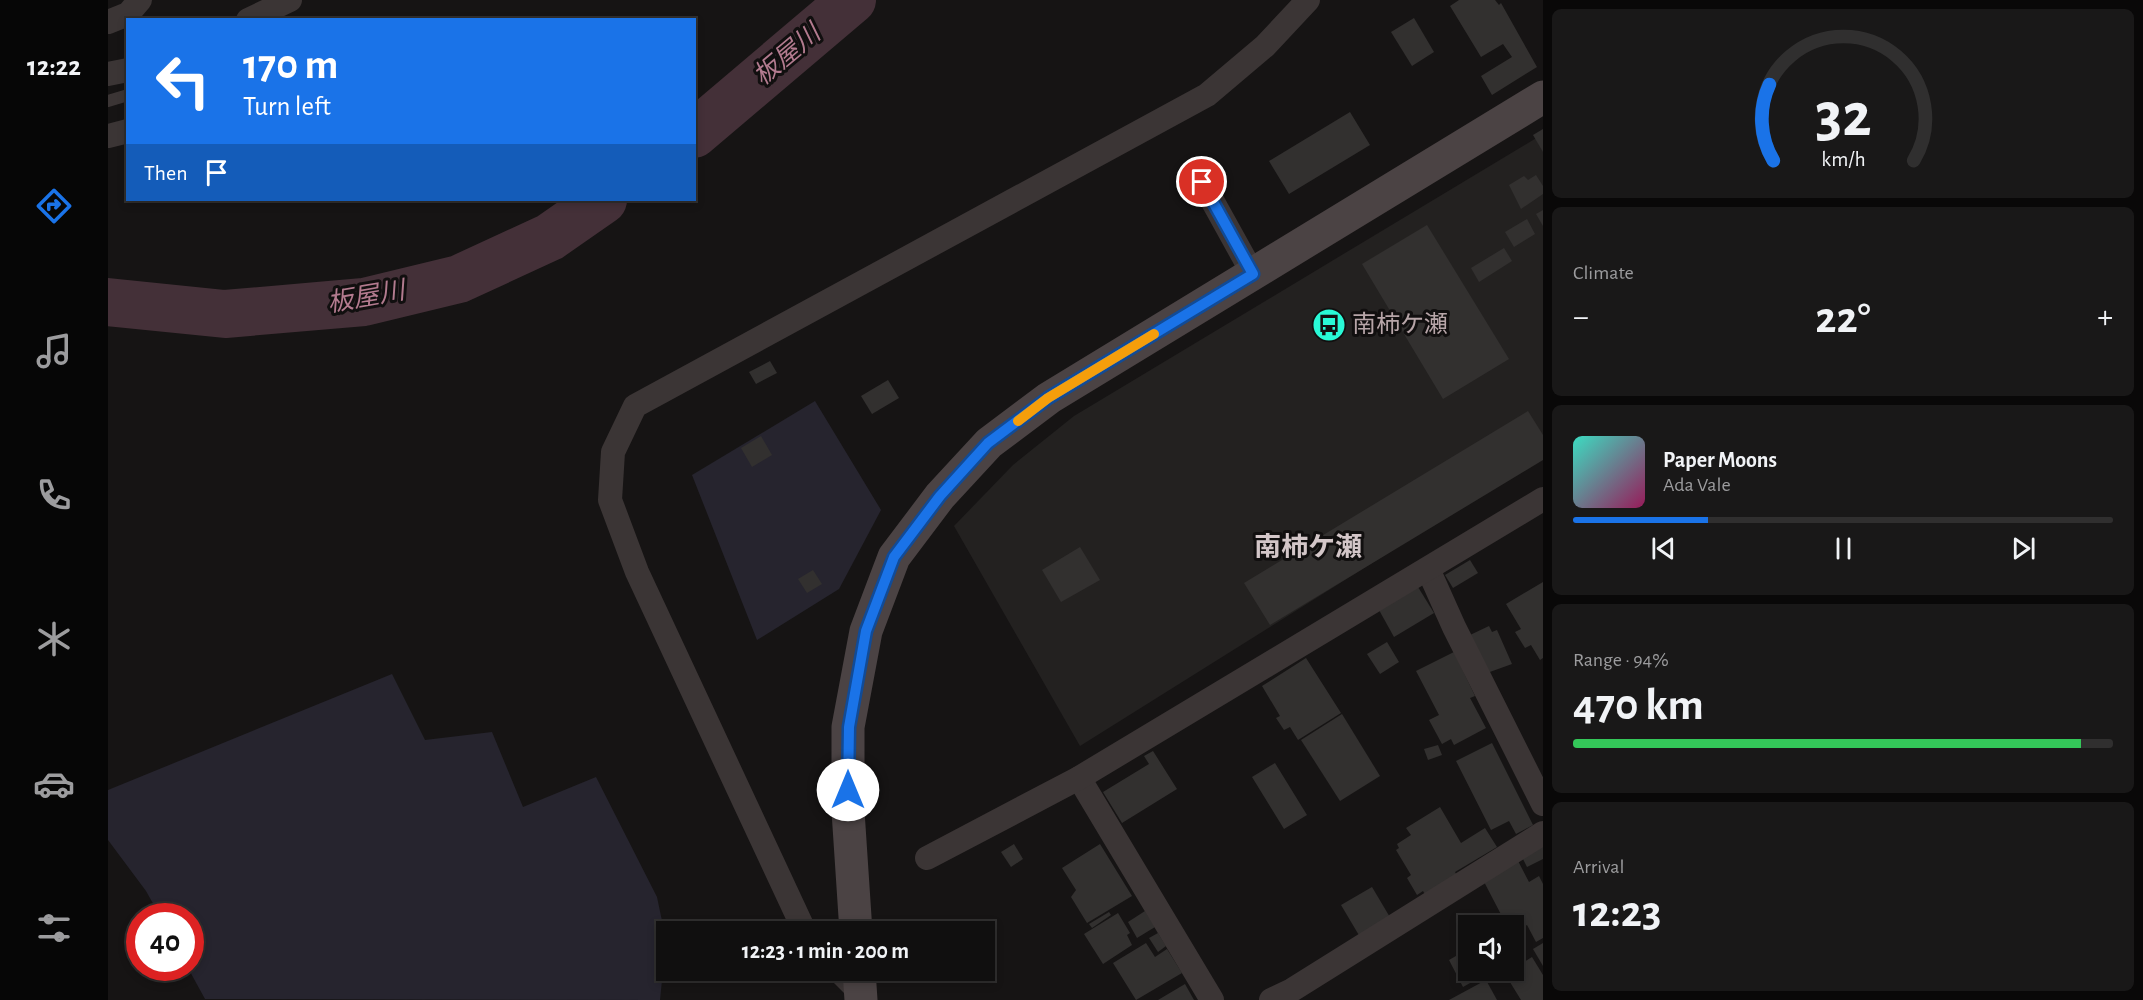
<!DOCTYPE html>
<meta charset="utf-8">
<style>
body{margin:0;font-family:"Alegreya Sans","Noto Sans JP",sans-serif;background:#191818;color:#f1f3f6;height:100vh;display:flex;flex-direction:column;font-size:22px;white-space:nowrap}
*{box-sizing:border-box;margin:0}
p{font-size:20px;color:#9c9c9e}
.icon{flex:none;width:33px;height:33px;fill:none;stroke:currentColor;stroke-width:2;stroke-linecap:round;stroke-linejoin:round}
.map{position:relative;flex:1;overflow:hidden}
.details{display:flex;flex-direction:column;gap:9px;padding:9px;background:#090808;width:600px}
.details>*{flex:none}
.top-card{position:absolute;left:18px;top:18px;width:570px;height:183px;border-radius:0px;box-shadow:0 3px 9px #0003,0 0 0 2px #302f2f;background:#1a73e8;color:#fff;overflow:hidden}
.buttons{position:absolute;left:1350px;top:915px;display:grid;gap:12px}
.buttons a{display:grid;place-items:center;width:66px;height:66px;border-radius:0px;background:#100f0f;box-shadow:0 3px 9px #0003,0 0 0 2px #302f2f;font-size:30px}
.speed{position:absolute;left:18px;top:903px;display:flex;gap:12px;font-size:30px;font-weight:700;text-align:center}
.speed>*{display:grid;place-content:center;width:78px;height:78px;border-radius:50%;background:#100f0f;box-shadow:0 3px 9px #0003,0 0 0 2px #302f2f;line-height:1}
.speed .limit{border:9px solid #d22;background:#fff;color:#111}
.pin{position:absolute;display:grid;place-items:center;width:51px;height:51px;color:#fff;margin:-26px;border:3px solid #fff;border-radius:50%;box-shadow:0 2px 6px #0007}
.me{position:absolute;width:66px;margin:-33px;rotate:0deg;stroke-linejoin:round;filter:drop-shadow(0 0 4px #0008)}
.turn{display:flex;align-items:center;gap:21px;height:126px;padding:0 18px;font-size:27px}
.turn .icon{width:78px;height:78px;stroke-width:2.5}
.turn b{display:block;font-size:42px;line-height:51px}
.then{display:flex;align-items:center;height:57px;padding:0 18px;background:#0003;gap:12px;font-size:22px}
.big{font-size:45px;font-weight:700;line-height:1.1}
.details .card{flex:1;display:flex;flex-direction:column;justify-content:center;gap:9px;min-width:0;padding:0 21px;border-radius:9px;background:#191818}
.details .dial{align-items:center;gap:0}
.dial svg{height:156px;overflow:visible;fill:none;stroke:#302f2f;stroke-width:7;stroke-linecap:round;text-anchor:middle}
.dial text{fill:#f1f3f6;stroke:none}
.song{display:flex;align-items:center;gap:18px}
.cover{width:72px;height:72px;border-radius:9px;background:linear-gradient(135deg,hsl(170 70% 55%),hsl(330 70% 35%))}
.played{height:6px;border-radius:3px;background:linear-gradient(90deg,#1a73e8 25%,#302f2f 25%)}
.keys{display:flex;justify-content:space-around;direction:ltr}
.heat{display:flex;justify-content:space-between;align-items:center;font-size:33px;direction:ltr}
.charge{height:9px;border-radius:4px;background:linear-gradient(90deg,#34c759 94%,#302f2f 0)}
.trip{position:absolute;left:548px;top:921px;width:339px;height:60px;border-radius:0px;background:#100f0f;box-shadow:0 3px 9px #0003,0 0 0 2px #302f2f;font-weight:700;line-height:60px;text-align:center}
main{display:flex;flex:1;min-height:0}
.menu{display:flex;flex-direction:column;width:108px;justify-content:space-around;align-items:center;background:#060606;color:#9c9c9e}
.menu .icon{width:42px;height:42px}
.menu .current{color:#1a73e8}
.menu b{font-size:27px;color:#f1f3f6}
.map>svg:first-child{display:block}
.built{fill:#232120}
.green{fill:#26242e}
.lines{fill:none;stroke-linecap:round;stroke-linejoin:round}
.river{stroke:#443038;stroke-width:48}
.building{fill:#32302f}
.lane{stroke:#3b3535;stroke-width:12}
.street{stroke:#3b3535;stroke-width:24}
.secondary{stroke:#4b4344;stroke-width:33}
.route-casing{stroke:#114b97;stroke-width:15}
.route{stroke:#1a73e8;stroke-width:10}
.slow{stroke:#f59e0b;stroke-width:10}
.labels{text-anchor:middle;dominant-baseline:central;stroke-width:6;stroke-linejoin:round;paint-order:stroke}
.poi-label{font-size:24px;fill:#b7a5a8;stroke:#110f0f;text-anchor:start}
.water-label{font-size:26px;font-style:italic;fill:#b37b8f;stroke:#110f0f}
.quarter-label{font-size:27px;font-weight:bold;fill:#d3c6c8;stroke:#110f0f}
</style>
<main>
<nav class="menu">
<b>12:22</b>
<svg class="icon current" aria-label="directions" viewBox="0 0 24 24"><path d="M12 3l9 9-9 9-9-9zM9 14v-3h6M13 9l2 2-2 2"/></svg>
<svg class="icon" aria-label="music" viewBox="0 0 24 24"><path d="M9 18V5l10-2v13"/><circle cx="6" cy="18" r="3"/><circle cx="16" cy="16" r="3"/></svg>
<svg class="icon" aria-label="phone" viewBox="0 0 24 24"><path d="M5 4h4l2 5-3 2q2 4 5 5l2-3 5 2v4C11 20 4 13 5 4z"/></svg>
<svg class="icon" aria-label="climate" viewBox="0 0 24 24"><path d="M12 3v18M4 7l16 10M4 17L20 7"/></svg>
<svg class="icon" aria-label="car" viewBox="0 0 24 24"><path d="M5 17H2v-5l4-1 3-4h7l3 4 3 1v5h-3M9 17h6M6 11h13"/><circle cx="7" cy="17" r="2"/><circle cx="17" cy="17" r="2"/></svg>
<svg class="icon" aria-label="filters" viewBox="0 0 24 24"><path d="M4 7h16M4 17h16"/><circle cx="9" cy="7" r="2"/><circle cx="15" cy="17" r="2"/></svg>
</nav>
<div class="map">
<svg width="1435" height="1000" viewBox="0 0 1435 1000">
<rect width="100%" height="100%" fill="#161414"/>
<polygon class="built" points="1435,134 1435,456 972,746 846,526 905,465 966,416"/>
<g class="green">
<polygon points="707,401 773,510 731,589 649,640 584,475"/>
<polygon points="284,674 317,740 384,732 415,807 488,777 549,897 558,940 552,1000 97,999 80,968 82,968 82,916 52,916 38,891 0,840 0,790"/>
</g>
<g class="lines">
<g class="river">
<polyline points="586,134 744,0"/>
<polyline points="0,302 117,314 256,302 351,279 442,237 495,200"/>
</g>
</g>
<g class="building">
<polygon points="1351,0 1387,0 1391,5 1393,3 1429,67 1384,95 1373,76 1404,57 1395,44 1373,57 1342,6"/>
<polygon points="1306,18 1326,52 1304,66 1283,32"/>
<polygon points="1242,112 1262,145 1181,194 1161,161"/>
<polygon points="1435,129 1435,152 1425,135"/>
<polygon points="1428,175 1435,186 1435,194 1413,209 1401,185 1416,176 1420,180"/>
<polygon points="1435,210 1435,226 1428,214"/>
<polygon points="1419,219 1427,234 1406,247 1397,232"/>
<polygon points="1319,225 1401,359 1335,399 1254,264"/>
<polygon points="1396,248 1404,261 1371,282 1363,268"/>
<polygon points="662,361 669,373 648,384 641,372"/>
<polygon points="780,380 791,398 764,414 753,396"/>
<polygon points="1420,411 1435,435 1435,460 1162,625 1136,583"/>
<polygon points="653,436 664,455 644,467 633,448"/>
<polygon points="972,547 992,580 953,602 934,570"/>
<polygon points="1362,560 1370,573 1345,588 1337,575"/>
<polygon points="705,570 714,584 699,593 690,579"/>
<polygon points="1435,582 1435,658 1432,660 1423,645 1417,648 1407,632 1413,629 1398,604"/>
<polygon points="1310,587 1326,613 1286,637 1271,610"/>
<polygon points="1381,626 1384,632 1389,630 1404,664 1379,673 1362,635"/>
<polygon points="1279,642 1291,662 1272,674 1259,654"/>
<polygon points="1346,652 1367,696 1362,698 1378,728 1346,745 1343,739 1334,744 1321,720 1331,715 1308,671"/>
<polygon points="1198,658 1233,713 1190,740 1182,727 1176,730 1168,718 1172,716 1154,686"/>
<polygon points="1234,714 1272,776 1232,801 1193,740"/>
<polygon points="1384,743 1425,825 1408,834 1401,821 1383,830 1348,761"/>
<polygon points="1330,745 1334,755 1320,760 1316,749"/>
<polygon points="1045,751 1069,789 1014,823 995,792 1041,764 1036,756"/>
<polygon points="1167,763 1199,815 1176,829 1144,777"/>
<polygon points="1332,807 1353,843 1377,828 1389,847 1347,872 1352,881 1320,900 1315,891 1309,895 1299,878 1303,875 1288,850 1291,848 1289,844 1303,835 1298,828"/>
<polygon points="906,844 915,859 903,867 893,852"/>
<polygon points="992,844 1024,896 979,923 963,897 968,890 954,868"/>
<polygon points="1435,846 1435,859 1419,867 1414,857"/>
<polygon points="1408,857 1421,882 1431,876 1435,884 1435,938 1428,942 1419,925 1406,932 1417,954 1406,960 1406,926 1399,926 1373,876"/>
<polygon points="1264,887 1283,919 1252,937 1233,905"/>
<polygon points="1037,911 1047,927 1029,938 1020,922"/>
<polygon points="1001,912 1003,915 984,928 981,924"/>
<polygon points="1010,913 1022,933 1019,935 1024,945 995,964 976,934"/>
<polygon points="1050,933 1058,946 1050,952 1041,938"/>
<polygon points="1038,943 1047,957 1059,949 1074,973 1028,1000 1005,963"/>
<polygon points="1435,943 1435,966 1425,949"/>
<polygon points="1360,949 1360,970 1385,970 1355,987 1341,960"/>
<polygon points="1424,957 1435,975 1435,1000 1413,1000 1397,974"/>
<polygon points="1378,980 1389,1000 1341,1000"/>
<polygon points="1077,984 1086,1000 1050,1000"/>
</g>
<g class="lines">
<polyline class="lane" points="0,101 20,95"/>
<g class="street">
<polyline points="140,20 182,0"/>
<polyline points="0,22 20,14 32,0"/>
<polyline points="0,74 20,70"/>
<polyline points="0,136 20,131"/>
<polyline points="1094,182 1145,274"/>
<polyline points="1320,569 1346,627 1435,804"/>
<polyline points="971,778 1104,1000"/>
<polyline points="819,858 971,778 1435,499"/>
<polyline points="697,932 529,572 502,500 505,452 527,406 1099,95 1157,46 1200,0"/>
<polyline points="730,970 752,992"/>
<polyline points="1163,1000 1184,990 1435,833"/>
</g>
<g class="secondary">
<polyline points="748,932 740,811 740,727 758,631 786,557 832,496 881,443 941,398 1435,97"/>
<polyline points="751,970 753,1000"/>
</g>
</g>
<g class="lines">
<defs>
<polyline id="route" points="740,790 741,727 758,631 786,557 832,496 880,443 940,398 1145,274 1094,182"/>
</defs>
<use href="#route" class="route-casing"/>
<use href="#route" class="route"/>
<polyline class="slow" points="910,421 940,398 1046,334"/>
</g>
<defs>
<symbol id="bus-disc" viewBox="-11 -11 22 22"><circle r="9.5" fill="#29f9d6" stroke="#110f0f"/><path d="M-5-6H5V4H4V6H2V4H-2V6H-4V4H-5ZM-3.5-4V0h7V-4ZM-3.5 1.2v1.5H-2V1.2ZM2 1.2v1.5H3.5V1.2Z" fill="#111"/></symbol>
</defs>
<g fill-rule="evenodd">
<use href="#bus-disc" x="1202" y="306" width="38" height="38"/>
</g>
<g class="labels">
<g class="poi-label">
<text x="1244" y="325">南柿ケ瀬</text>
</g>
<g class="water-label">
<text transform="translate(679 55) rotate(-40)">板屋川</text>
<text transform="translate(258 297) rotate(-10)">板屋川</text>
</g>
<g class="quarter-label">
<text x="1200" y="547">南柿ケ瀬</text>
</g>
</g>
</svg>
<div class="buttons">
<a><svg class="icon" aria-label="sound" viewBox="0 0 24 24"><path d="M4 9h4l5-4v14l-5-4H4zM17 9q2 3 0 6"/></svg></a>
</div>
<div class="speed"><div class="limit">40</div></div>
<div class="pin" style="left:1094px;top:182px;background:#d93025"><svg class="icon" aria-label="arrive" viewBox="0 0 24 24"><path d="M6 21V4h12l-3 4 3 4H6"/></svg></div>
<svg class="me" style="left:740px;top:790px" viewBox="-20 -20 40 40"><circle r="19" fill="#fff"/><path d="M0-13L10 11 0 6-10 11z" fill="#1a73e8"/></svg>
<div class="trip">12:23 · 1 min · 200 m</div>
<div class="top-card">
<div class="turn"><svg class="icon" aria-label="left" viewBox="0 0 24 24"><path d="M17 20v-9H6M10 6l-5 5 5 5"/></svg><div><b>170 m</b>Turn left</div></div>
<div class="then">Then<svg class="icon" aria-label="arrive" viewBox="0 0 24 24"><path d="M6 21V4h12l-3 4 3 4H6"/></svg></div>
</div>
</div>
<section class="details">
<div class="card dial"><svg viewBox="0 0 100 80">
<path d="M14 69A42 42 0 1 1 86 69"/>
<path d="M14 69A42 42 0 0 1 12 30" stroke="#1a73e8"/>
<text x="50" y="56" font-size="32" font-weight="700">32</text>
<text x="50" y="72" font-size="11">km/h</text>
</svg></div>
<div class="card"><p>Climate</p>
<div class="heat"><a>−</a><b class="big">22°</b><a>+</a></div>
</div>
<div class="card">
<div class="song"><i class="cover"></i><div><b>Paper Moons</b><p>Ada Vale</p></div></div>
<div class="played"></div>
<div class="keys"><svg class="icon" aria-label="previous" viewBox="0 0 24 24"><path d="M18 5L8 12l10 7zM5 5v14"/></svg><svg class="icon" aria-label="pause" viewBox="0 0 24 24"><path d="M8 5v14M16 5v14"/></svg><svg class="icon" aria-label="next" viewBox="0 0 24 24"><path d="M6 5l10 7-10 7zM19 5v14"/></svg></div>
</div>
<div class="card"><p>Range · 94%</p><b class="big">470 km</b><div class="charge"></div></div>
<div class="card"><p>Arrival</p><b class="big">12:23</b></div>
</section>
</main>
